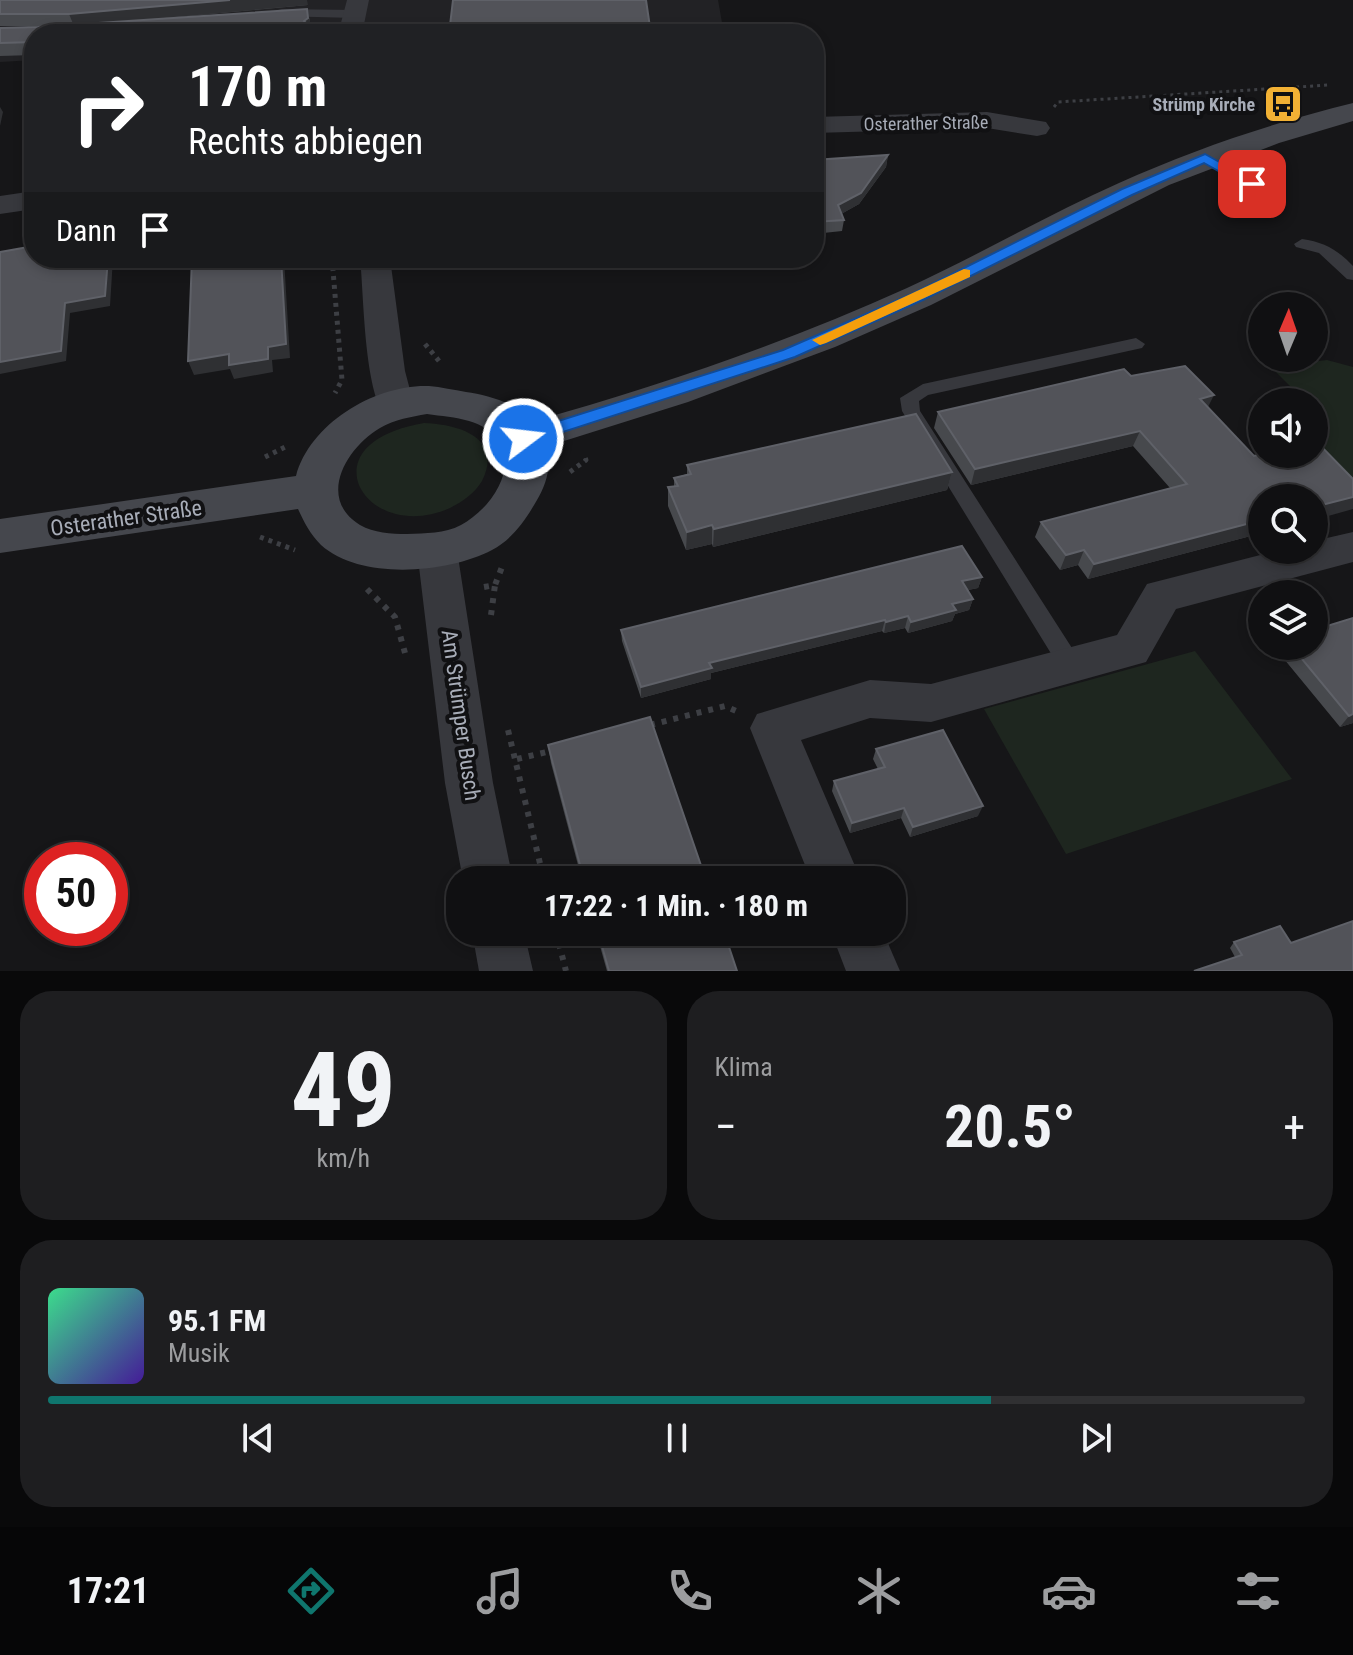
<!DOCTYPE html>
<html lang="de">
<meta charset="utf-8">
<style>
body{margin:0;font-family:"Roboto Condensed",sans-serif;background:#1e1e20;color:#f1f3f6;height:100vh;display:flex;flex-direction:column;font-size:30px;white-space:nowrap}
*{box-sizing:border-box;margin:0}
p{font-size:26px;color:#9c9d9f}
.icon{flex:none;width:44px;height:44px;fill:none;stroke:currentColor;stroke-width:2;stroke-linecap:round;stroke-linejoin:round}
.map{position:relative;height:971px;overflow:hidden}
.panel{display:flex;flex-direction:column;gap:20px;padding:20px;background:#09090a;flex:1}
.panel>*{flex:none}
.top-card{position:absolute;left:24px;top:24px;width:800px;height:244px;border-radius:32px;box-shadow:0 4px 12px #0003,0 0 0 2px #303032;background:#202124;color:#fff;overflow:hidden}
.needle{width:52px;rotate:2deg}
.controls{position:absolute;left:1248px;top:292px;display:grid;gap:16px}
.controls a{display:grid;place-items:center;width:80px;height:80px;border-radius:50%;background:#101012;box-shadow:0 4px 12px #0003,0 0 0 2px #303032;font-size:40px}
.speed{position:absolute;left:24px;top:842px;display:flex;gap:16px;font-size:40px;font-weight:700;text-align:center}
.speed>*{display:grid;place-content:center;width:104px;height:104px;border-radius:50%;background:#101012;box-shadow:0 4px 12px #0003,0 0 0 2px #303032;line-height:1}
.speed .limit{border:12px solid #d22;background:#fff;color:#111}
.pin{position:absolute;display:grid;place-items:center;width:68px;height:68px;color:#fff;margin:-34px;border-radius:16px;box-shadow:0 4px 12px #0006}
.me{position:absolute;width:88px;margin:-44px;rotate:75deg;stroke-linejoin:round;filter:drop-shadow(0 0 6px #0008)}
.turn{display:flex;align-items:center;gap:28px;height:168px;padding:0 32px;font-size:36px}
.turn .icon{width:104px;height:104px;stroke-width:2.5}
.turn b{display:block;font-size:56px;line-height:68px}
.then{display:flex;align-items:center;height:76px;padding:0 32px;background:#0003;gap:16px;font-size:30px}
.big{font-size:60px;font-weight:700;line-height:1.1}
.panel .tile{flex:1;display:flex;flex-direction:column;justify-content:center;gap:12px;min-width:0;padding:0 28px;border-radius:32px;background:#1e1e20}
.panel .dial{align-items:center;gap:0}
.dial b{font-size:104px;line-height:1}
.song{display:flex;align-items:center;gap:24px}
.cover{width:96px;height:96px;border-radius:12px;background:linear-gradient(135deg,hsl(150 70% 55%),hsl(260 70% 35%))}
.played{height:8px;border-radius:4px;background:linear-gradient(90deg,#0f766e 75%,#303032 75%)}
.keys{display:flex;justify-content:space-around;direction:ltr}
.heat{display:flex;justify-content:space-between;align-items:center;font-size:44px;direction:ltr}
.panel .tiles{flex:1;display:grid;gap:20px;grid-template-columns:1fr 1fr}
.tile:last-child{grid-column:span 2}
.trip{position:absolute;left:446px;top:866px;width:460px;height:80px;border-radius:32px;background:#101012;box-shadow:0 4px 12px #0003,0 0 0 2px #303032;font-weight:700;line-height:80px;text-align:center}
.tab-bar{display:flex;height:128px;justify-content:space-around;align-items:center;background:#060607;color:#9c9d9f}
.tab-bar .icon{width:56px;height:56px}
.tab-bar .selected{color:#0f766e}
.tab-bar b{font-size:36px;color:#f1f3f6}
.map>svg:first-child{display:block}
.built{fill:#222225}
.green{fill:#1e261f}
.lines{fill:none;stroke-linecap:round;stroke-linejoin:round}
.path-far2{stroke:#3d3f44;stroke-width:3;stroke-dasharray:3 4;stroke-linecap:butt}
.path-far1{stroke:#3d3f44;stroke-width:5;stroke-dasharray:4 5;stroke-linecap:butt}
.path{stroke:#3d3f44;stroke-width:6;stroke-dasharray:5 7;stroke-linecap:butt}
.service{fill:#37383d;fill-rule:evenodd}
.minor{fill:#37383d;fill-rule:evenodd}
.secondary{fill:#45474d;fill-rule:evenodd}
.wall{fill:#47494d}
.shaded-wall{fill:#2f3033}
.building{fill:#525359;stroke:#5f6168;stroke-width:2}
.route{fill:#1a73e8;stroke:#114b97;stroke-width:2}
.slow{fill:#f59e0b}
.labels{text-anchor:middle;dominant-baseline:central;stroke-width:8;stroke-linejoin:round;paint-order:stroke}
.far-poi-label{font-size:18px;font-weight:bold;fill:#a8adb8;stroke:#111113;text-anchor:end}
.far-street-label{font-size:18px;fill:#a8adb8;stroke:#111113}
.street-label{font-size:22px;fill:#a8adb8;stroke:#111113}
</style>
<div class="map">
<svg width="1353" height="971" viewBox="0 0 1353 971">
<rect width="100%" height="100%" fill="#161618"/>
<polygon class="built" points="0,0 718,0 724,34 34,34 34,60 0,62"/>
<g class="green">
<polygon points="1327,360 1353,367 1353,504 1314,454 1314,423 1325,420 1314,409 1314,402 1306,402 1271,367"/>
<path d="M 424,423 C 457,424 504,437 482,481 C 475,493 462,502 450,508 C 374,542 315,461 394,431 C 404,427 414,425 424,423 Z"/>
<polygon points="1195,651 1292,779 1066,854 984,709"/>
</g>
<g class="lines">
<polyline class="path-far2" points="1054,107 1058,102 1329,85"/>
<g class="path-far1">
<polyline points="332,258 342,380 335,393"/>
<polyline points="425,344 439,361"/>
<polyline points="265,457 285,447"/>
<polyline points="570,472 586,460 584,455"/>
<polyline points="260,537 295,550"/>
</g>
<g class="path">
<polyline points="484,587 495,585 502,567"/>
<polyline points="367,589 395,617 405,653"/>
<polyline points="491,615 495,585"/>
<polyline points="650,725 725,706 736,711"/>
<polyline points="508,730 544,880"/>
<polyline points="517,759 555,750"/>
<polyline points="454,898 457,920"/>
<polyline points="556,932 566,971"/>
</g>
<g class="service">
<polygon points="282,9 354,10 360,14 354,18 278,16 278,10"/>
<polygon points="350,27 354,28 354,34 310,34 316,30"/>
<polygon points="1205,154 1280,195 1283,198 1280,201 1270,201 1200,161 1200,155"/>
<path d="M 1302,239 C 1324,242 1338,250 1353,266 L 1353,280 L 1347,279 L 1319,253 L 1296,247 L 1294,244 Z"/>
<polygon points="1136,338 1145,344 1142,348 928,395 919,401 920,411 1079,659 1082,666 1079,673 1071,676 1063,673 902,411 900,398 923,384"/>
</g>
<g class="minor">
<polygon points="347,0 369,0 362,34 338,34"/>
<polygon points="987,112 1046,122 1050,128 1046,134 1037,136 987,128 814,133 814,117"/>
<polygon points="34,191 34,209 0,214 0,196"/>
<path d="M 360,258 L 390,258 L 405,371 L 414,405 L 409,414 L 396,417 L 383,414 C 364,381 364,298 360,258 Z"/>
<polygon points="1353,532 1353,562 1176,609 1146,662 931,722 870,718 801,740 861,880 811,880 750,728 757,714 870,680 931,684 1117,635 1147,584 1280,550 1314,550 1314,541"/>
<polygon points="437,535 451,539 457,550 493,783 513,880 463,880 445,783 417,550 423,539"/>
<polygon points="472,932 524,932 533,971 479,971"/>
<polygon points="831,932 883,932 900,971 846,971"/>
</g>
<path class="secondary" d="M 1353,103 L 1353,121 L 1279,143 L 1169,185 L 931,305 L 835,347 L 688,402 L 545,447 C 553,464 546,485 537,500 C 526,519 513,539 492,550 C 448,573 361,581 321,545 C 310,534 304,522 298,509 L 0,553 L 0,519 L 296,476 C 310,423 376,384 429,386 C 441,387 454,390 466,392 C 488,395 517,403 531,422 C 659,386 786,343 907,288 C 979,255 1047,215 1119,183 C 1194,149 1272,123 1353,103 ZM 427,414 C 441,416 456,417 469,421 C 531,440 503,502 461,525 C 444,534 426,533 407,534 C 391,534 374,533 360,525 C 316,498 347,447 380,428 C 395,419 411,417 427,414 Z"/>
</g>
<g class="wall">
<polygon points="0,0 308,5 156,19 307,9 310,21 311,34 34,34 34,55 0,56 0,28 50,26 0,26"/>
<polygon points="888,155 886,167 859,204 841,214 844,220 842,231 814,234 814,160"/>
<polygon points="1131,376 1208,407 1262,498 1262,533 1088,579 1078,565 1060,570 1035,537 1041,522 1170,488 1133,446 971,485 934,428 938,412"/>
<polygon points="687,465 952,472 947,490 713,547 712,544 686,550 668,506 668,487 674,486 674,478 687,474"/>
<polygon points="982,577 978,588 968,590 973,599 969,610 955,614 952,621 908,633 905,628 884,633 882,631 711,673 711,679 641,698 622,641 621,630"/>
<polygon points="1353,618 1353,723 1340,727 1284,659 1292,647 1314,646 1314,630"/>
<polygon points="548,745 706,880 582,880 551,763"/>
<polygon points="876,749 978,816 910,837 901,818 850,833 832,791 834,781 878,769 873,759"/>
<polygon points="596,932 724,932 737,971 607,971"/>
<polygon points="1234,942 1291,943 1353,971 1235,957 1230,948"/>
</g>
<g class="shaded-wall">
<polygon points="230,0 307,0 308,5 74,26 69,14"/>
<polygon points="307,9 310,21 311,34 309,34 304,21"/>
<polygon points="0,107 3,112 0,126"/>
<polygon points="888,155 886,167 859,204 836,217 838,205"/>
<polygon points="108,258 113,258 110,306 70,313 66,361 0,374 0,362 65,303"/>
<polygon points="116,258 151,258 118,263"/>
<polygon points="281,258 284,258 290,358 272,360 273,372 234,379 230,369 194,375 188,361 268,347"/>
<polygon points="1214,395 1206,411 1200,399"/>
<polygon points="1140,431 1133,446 971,485 975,469"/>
<polygon points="952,472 947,490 713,547 714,529"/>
<polygon points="1353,497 1353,509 1314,520 1314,507"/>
<polygon points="1262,520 1262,533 1088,579 1094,564"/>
<polygon points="712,525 712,544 686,550 687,532"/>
<polygon points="1084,550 1078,565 1060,570 1066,555"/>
<polygon points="982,577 978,588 959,592 962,581"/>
<polygon points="973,599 969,610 955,614 952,621 908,633 911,622 952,604"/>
<polygon points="908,616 905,628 884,633 886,622"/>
<polygon points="885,620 882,631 711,673 711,679 641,698 641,687 709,663"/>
<polygon points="1353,714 1353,723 1340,727 1349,716"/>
<polygon points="983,806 978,816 910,837 913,827"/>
<polygon points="904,808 901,818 850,833 852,823"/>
</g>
<g class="building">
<polygon points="0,0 230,0 69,14 0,14"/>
<polygon points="453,0 646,0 651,34 449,34"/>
<polygon points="307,9 308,18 304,21 308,25 309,34 34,34 34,42 0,43 0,28 38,27"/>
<polygon points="888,155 861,193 838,205 844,220 814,222 814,160"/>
<polygon points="34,246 34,258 108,258 105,296 65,303 61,351 0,362 0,252"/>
<polygon points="192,258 281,258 286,344 268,347 268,359 229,365 229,354 188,361"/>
<polygon points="1185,366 1214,395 1200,399 1254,456 1262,454 1272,454 1273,455 1278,454 1314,454 1314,444 1318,443 1353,479 1353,497 1314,507 1314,498 1262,498 1262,520 1094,564 1084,550 1066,555 1041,522 1187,484 1140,431 975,469 938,412 1124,369 1131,376"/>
<polygon points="916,414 952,472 714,529 712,525 687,532 668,487 678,486 674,478 691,474 687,465"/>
<polygon points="962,546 982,577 962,581 973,599 952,604 956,610 911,622 908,616 886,622 885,620 709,663 712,668 641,687 621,630"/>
<polygon points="1353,618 1353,714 1349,716 1292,647 1314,646 1314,640 1319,639 1314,633 1314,630"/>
<polygon points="650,717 706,880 584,880 548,745"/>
<polygon points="943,730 983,806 913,827 904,808 852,823 834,781 885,767 876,749"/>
<polygon points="1353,921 1353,971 1194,971 1242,955 1234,942 1280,926 1291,943"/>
<polygon points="598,932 724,932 737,971 609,971"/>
</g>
<polygon class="route" points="1205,154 1259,184 1247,187 1204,163 1132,195 925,299 795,357 523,445 515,439 517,434 783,350 914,293 1122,189"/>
<polygon class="slow" points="964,269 970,270 970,277 826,343 820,345 812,340"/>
<defs>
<symbol id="bus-square" viewBox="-11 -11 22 22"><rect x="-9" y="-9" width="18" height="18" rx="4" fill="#f2b134" stroke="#111113"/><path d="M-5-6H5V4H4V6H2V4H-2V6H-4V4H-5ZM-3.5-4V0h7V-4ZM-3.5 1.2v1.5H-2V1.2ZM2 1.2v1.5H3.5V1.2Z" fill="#111"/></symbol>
</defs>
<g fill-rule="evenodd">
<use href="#bus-square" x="1261" y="82" width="44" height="44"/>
</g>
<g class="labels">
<g class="far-poi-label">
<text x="1255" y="104">Strümp Kirche</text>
</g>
<g class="far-street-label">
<text transform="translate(926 123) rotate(-1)">Osterather Straße</text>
</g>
<g class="street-label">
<text transform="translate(126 518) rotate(-8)">Osterather Straße</text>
<text transform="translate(461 715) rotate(82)">Am Strümper Busch</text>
</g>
</g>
</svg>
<div class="controls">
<a><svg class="needle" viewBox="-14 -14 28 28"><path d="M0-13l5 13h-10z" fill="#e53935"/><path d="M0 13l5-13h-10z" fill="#9c9d9f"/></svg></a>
<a><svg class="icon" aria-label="sound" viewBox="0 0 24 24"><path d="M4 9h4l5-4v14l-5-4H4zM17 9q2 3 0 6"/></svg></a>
<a><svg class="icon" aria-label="search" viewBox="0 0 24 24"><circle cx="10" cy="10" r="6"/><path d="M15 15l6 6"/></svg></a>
<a><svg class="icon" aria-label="layers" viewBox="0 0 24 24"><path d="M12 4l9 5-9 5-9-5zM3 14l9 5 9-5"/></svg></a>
</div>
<div class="speed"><div class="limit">50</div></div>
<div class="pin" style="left:1252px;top:184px;background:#d93025"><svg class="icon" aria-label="arrive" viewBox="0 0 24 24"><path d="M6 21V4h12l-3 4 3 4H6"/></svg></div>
<svg class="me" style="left:523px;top:439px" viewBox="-20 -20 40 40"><circle r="17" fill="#1a73e8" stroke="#fff" stroke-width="3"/><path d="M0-11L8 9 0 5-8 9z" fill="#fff"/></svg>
<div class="trip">17:22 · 1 Min. · 180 m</div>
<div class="top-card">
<div class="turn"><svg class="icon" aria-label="right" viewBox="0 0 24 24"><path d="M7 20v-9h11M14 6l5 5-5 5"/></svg><div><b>170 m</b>Rechts abbiegen</div></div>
<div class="then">Dann<svg class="icon" aria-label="arrive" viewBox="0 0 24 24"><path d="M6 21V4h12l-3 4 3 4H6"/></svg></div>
</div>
</div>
<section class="panel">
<div class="tiles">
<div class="tile dial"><b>49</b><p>km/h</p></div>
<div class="tile"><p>Klima</p>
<div class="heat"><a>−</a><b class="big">20.5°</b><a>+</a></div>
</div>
<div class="tile">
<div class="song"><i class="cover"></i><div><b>95.1 FM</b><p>Musik</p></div></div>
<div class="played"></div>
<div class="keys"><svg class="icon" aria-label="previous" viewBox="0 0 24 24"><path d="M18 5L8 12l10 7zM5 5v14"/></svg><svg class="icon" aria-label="pause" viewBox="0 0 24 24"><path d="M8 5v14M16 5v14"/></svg><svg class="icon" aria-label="next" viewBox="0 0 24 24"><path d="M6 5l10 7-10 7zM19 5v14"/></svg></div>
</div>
</div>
</section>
<nav class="tab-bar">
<b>17:21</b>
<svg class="icon selected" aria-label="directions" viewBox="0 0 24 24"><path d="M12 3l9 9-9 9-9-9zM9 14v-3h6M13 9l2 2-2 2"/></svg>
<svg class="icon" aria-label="music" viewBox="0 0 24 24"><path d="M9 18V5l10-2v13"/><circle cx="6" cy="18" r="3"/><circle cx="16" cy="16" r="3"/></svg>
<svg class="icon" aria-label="phone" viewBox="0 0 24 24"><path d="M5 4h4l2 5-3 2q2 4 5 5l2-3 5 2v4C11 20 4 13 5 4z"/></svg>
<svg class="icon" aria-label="climate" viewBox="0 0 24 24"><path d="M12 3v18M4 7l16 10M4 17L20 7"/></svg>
<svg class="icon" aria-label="car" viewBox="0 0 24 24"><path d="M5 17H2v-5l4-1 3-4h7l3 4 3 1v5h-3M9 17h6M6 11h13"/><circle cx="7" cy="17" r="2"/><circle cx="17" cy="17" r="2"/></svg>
<svg class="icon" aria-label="filters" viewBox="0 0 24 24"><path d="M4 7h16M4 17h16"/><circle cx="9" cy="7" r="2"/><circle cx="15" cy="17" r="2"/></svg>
</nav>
